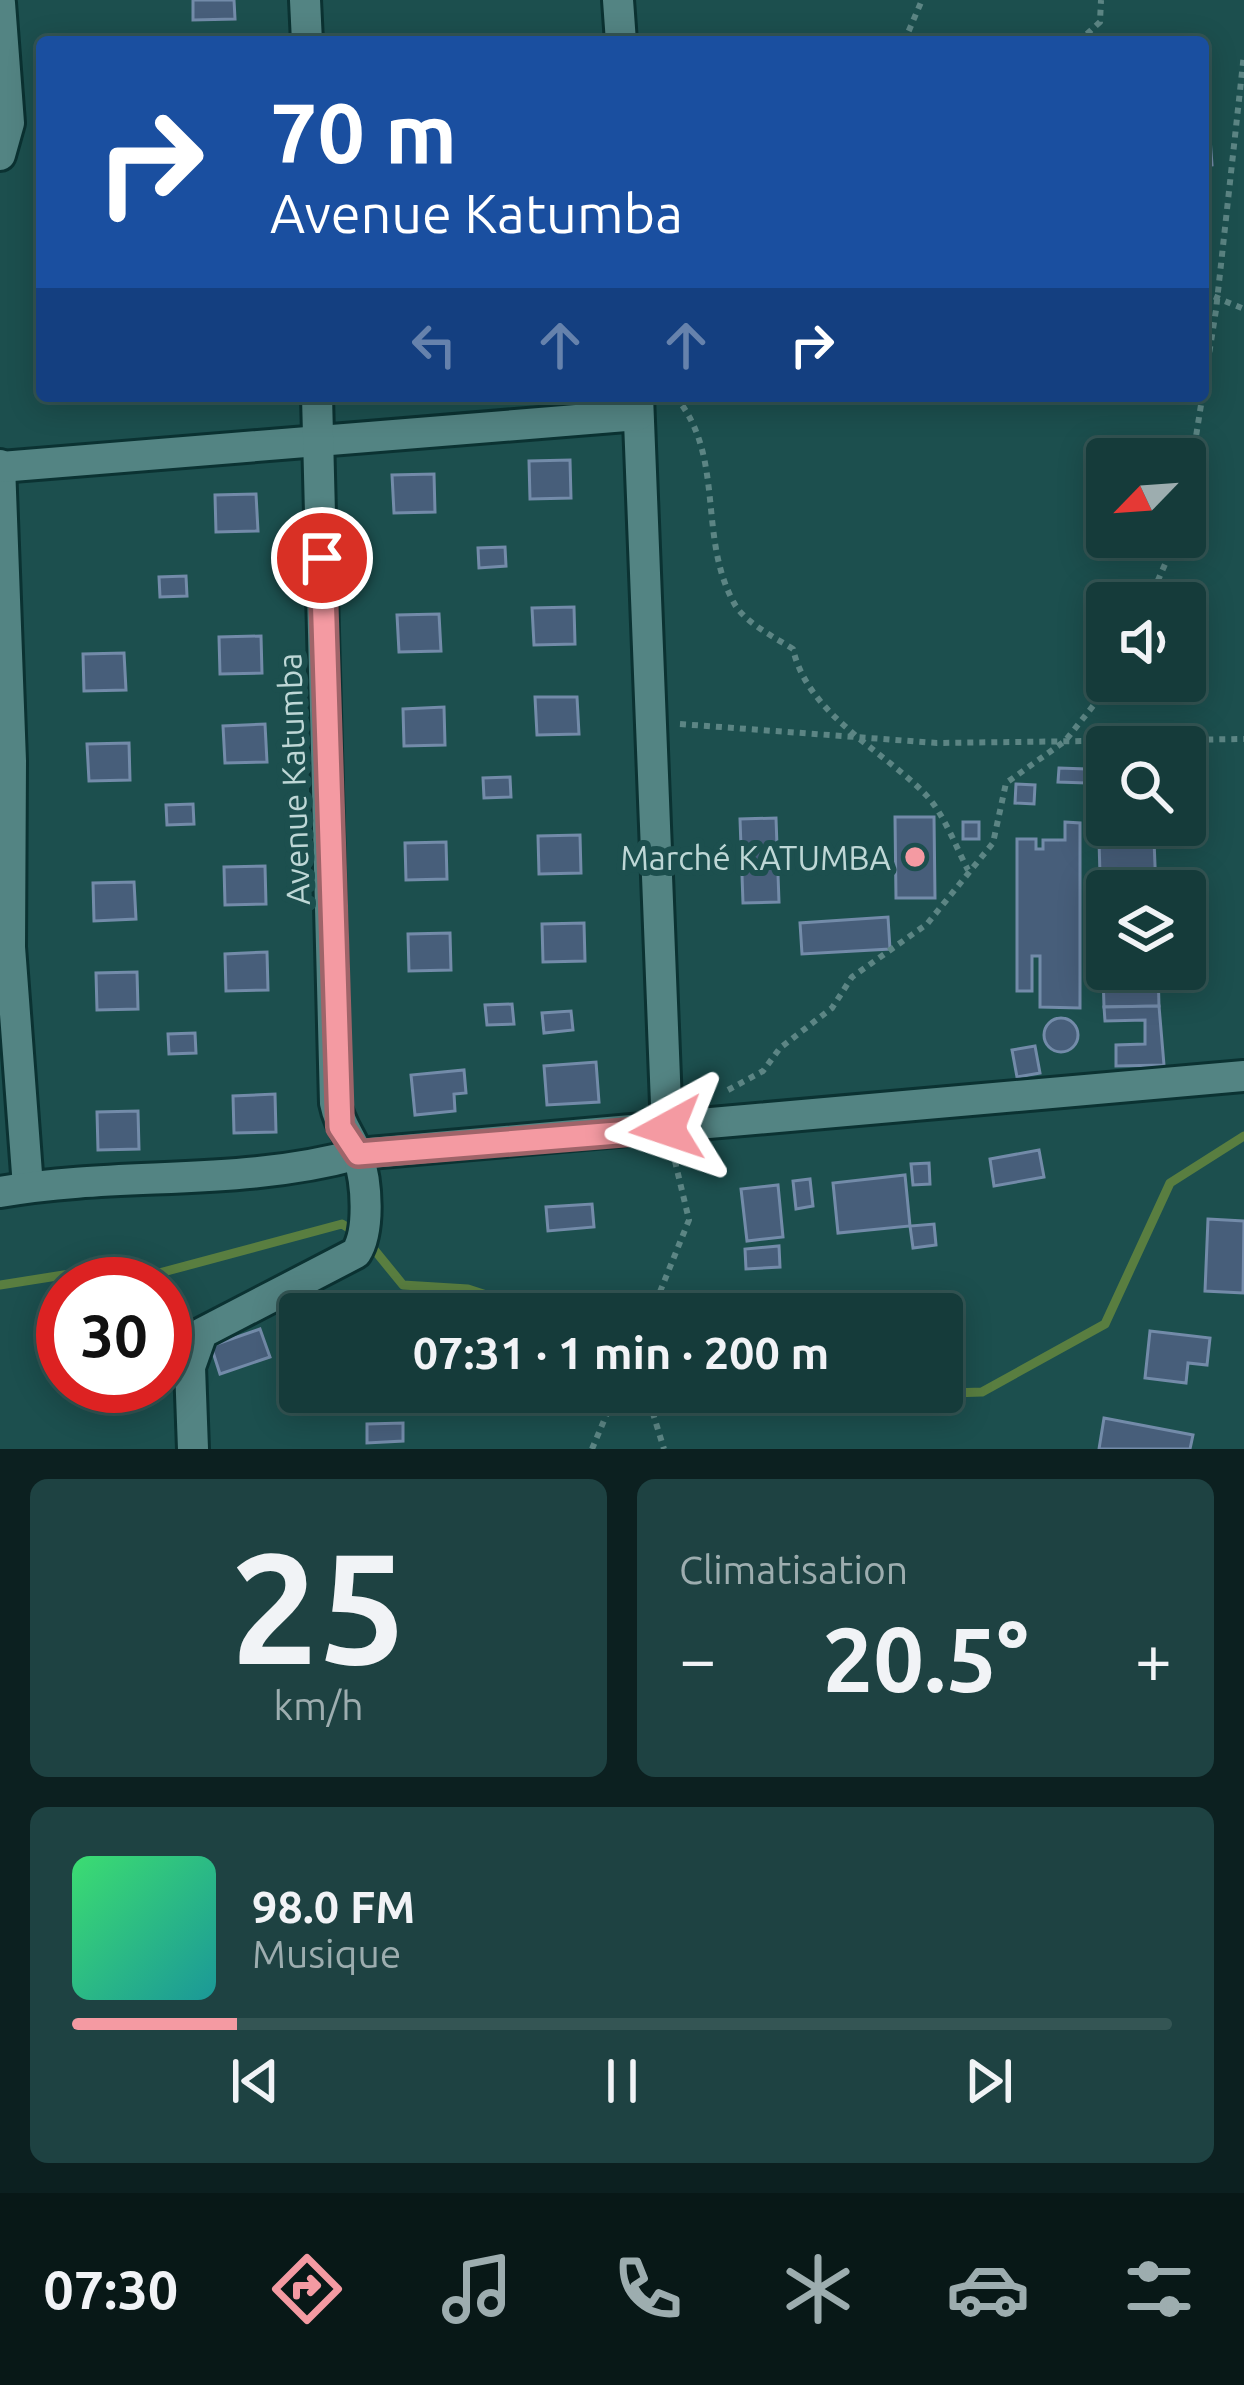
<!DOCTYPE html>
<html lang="fr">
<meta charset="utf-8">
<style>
body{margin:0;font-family:Ubuntu,sans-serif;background:#1e4242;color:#f1f3f6;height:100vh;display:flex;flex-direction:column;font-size:45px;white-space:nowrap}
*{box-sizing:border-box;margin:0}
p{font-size:39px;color:#9dadaf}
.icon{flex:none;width:66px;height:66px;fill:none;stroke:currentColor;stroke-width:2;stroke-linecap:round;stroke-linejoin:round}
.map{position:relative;height:1449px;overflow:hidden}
.side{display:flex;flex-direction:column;gap:30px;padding:30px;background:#0c2020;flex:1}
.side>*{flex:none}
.hud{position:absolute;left:36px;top:36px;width:1173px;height:366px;border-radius:12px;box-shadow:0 6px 30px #0003,0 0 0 3px #345554;background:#1a4fa0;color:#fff;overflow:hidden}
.needle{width:78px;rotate:245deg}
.fabs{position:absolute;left:1086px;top:438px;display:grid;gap:24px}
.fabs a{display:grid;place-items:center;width:120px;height:120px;border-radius:12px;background:#153b3a;box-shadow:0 6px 30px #0003,0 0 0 3px #345554;font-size:60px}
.speed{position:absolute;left:36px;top:1257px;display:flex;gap:24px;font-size:60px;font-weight:700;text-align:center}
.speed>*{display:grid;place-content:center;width:156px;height:156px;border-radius:50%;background:#153b3a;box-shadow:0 6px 30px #0003,0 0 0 3px #345554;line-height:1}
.speed .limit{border:18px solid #d22;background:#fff;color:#111}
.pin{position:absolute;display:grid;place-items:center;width:102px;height:102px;color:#fff;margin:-51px;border:6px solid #fff;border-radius:50%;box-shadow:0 3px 12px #0007}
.me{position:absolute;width:132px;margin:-66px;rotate:265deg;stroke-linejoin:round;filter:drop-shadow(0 0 9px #0008)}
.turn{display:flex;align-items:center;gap:42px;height:252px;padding:0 36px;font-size:54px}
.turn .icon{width:156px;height:156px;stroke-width:2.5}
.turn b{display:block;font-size:84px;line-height:102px}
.lanes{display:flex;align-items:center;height:114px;padding:0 36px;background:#0003;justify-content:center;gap:60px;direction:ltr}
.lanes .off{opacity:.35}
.big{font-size:90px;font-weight:700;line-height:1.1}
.side .widget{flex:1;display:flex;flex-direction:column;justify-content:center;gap:18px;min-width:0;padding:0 42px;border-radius:18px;background:#1e4242}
.side .dial{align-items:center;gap:0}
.dial b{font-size:156px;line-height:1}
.song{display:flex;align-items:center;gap:36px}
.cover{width:144px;height:144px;border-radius:18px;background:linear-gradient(135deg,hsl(140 70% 55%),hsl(180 70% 35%))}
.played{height:12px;border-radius:6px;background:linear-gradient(90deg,#f49aa2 15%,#345554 15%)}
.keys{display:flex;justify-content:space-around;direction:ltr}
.heat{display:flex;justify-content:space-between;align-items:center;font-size:66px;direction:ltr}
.side .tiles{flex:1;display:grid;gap:30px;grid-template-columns:1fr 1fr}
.widget:last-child{grid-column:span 2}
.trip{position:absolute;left:279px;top:1293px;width:684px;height:120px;border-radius:12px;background:#153b3a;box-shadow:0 6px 30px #0003,0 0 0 3px #345554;font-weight:700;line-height:120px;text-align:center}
.menu{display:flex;height:192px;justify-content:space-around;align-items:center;background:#081817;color:#9dadaf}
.menu .icon{width:84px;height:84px}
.menu .on{color:#f49aa2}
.menu b{font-size:54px;color:#f1f3f6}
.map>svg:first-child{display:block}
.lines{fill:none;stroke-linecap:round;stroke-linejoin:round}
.stream{stroke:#597e40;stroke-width:9}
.building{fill:#475e7a;stroke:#738ba9;stroke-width:3}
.minor-casing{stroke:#0b3232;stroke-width:36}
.path{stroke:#5c8584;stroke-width:6;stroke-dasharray:6 6;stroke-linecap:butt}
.minor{stroke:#538483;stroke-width:30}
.route-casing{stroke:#9f6469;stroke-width:30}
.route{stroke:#f49aa2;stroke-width:21}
.poi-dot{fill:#f49aa2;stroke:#1c4f4e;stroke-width:4.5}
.labels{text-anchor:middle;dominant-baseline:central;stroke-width:12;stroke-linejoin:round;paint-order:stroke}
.street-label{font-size:33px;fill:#bed7d6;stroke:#1c4f4e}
.poi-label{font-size:33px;fill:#bed7d6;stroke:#1c4f4e;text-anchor:end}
</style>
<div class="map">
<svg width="1244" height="1449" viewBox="0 0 1244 1449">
<rect width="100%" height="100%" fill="#1c4f4e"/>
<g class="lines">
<g class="stream">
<polyline points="368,1242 403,1285 468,1289 545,1314"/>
<polyline points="0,1285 95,1270 137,1279 342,1224 355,1232"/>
<polyline points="812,1392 828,1397 982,1392 1105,1324 1170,1183 1244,1136"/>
</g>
</g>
<g class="building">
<polygon points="193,0 234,0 235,19 193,20"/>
<polygon points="1203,124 1209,124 1212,165 1203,166"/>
<polygon points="570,460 571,498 530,499 529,461"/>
<polygon points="434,474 435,512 394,513 392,475"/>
<polygon points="256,494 258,531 216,532 215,495"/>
<polygon points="505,547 506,566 479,568 478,548"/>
<polygon points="186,576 187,596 160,597 159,577"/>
<polygon points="574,607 575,644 534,645 532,608"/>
<polygon points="439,614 441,651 399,652 397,615"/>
<polygon points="261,636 262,673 220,674 219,637"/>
<polygon points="124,653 126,690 84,691 83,654"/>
<polygon points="535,697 577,697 579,734 537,735"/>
<polygon points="444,707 445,745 404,746 403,709"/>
<polygon points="265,724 267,762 225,763 223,726"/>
<polygon points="129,743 130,780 89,781 87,744"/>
<polygon points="1059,768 1086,769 1086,783 1058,782"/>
<rect x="1093" y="769" width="14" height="28"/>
<polygon points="510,777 511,797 484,798 483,778"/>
<polygon points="1016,784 1035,785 1034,804 1015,803"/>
<polygon points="193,804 194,824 167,825 166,805"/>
<polygon points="895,817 934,817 935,898 896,898"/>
<polygon points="776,818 779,902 743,903 740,819"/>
<rect x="963" y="822" width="16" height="17"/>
<polygon points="1065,822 1080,823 1080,1008 1040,1007 1040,956 1032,956 1032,991 1017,991 1017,839 1036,839 1036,849 1043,849 1043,840 1065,840"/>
<polygon points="580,835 581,873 539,874 538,836"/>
<polygon points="1154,840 1156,891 1107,891 1107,969 1158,969 1159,1006 1104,1007 1099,841"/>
<polygon points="446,842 447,879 406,880 405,843"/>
<polygon points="265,866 266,904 225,905 224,867"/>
<polygon points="134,882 136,919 94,921 93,883"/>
<polygon points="888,917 890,949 802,954 800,923"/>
<polygon points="584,923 585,961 543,962 542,924"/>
<polygon points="450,933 451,970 409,971 408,934"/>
<polygon points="267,952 268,990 226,991 225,954"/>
<polygon points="137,972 138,1009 97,1010 96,973"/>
<polygon points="512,1004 514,1024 487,1025 485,1005"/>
<polygon points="1159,1006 1164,1065 1116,1066 1116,1045 1145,1044 1145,1020 1105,1021 1104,1007"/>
<polygon points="571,1011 573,1030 544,1033 542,1013"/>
<circle cx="1061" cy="1035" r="17"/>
<polygon points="195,1033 196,1053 169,1054 168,1034"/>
<polygon points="1035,1046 1040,1073 1017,1077 1012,1050"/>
<polygon points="596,1062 599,1102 547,1105 544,1066"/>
<polygon points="464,1070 466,1093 454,1094 455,1111 415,1115 411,1075"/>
<polygon points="275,1094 276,1132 234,1133 233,1096"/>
<polygon points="138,1111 139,1149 98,1150 97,1112"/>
<polygon points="1039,1150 1044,1177 994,1186 990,1159"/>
<polygon points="929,1163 930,1184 913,1185 911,1164"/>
<polygon points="905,1175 910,1226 838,1233 833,1183"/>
<polygon points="810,1179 813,1206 796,1209 793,1181"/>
<polygon points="778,1185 783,1237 747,1241 741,1189"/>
<polygon points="592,1204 594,1227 548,1231 546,1207"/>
<polygon points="1208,1219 1244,1221 1243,1293 1205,1291"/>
<polygon points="934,1224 936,1245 913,1248 910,1226"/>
<polygon points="779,1246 780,1267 746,1269 745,1249"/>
<polygon points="260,1329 270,1357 220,1374 211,1346"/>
<polygon points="1150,1331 1210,1338 1207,1365 1188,1363 1186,1383 1145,1378"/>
<polygon points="1104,1418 1193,1435 1190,1449 1099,1449"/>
<polygon points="403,1423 403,1441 367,1443 367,1424"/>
</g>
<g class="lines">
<defs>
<g id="minor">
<polyline points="305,0 307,42"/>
<polyline points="618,0 621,42"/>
<polyline points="0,3 9,123 0,155"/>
<polyline points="638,396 667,1129"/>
<polyline points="0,465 11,761 10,947 28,1187"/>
<polyline points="0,467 638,415"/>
<path d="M 0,1192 C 120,1171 240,1187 358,1154 L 1244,1076"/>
<path d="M 193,1449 L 190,1367 L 202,1333 L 356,1253 C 370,1231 367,1182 358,1156 C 351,1137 339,1124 335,1103 L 317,396"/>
</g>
</defs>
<use href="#minor" class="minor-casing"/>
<g class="path">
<polyline points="904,42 922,0"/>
<polyline points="1078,42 1100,22 1101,0"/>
<polyline points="1203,292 1244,309"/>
<path d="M 675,396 C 726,456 697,536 734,603 C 744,622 774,637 793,649 C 808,715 883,750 926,795 C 944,814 956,847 968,870"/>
<polyline points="1185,506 1216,310 1244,54"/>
<polyline points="1148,603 1177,537"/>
<polyline points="680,724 937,743 1244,739"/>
<polyline points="728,1090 763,1071 780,1048 832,1008 852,977 927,924 993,843 1006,783 1065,741 1113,681"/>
<polyline points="651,1314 689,1220 673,1153"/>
<polyline points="640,1392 651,1407 664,1449"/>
<polyline points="592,1449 616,1392"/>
</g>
<use href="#minor" class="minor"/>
</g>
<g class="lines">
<defs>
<polyline id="route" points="322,558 340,1127 358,1154 667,1129"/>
</defs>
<use href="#route" class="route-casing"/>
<use href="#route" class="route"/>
</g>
<circle class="poi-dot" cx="915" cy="857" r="12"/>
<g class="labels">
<g class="street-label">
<text transform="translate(293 779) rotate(-92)">Avenue Katumba</text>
</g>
<g class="poi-label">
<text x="891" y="857">Marché KATUMBA</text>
</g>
</g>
</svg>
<div class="fabs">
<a><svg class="needle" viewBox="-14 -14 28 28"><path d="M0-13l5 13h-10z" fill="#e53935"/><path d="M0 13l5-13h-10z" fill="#9dadaf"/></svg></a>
<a><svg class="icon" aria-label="sound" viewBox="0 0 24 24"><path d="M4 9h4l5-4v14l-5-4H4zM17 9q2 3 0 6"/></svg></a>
<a><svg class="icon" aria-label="search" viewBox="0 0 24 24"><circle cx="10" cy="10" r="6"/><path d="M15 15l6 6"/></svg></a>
<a><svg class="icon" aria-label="layers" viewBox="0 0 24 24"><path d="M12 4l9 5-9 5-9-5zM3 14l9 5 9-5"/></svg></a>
</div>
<div class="speed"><div class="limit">30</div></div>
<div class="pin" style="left:322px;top:558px;background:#d93025"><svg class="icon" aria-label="arrive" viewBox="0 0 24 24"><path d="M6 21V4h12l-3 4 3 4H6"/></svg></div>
<svg class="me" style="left:667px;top:1129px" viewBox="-20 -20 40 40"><path d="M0-17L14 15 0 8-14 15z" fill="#f49aa2" stroke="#fff" stroke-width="4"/></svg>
<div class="trip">07:31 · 1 min · 200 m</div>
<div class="hud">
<div class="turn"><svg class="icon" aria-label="right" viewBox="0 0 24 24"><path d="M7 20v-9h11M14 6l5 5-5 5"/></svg><div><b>70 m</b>Avenue Katumba</div></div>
<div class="lanes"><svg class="icon off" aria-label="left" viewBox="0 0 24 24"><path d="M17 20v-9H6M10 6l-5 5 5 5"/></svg><svg class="icon off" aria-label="ahead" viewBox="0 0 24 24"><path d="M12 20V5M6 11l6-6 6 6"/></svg><svg class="icon off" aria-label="ahead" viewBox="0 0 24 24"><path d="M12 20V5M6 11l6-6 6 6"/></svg><svg class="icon" aria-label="right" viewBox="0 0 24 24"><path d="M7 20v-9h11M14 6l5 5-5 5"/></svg></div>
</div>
</div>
<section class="side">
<div class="tiles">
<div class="widget dial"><b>25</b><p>km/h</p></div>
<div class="widget"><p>Climatisation</p>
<div class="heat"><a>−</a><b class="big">20.5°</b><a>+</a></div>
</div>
<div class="widget">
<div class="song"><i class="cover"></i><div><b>98.0 FM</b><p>Musique</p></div></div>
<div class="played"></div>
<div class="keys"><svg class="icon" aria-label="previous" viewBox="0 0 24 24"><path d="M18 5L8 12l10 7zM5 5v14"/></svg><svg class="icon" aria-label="pause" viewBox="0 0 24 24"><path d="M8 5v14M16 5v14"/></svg><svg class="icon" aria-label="next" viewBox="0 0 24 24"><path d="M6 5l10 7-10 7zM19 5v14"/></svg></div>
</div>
</div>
</section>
<nav class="menu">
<b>07:30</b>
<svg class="icon on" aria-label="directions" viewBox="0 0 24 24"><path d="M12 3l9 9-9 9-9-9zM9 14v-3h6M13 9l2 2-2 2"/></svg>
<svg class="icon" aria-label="music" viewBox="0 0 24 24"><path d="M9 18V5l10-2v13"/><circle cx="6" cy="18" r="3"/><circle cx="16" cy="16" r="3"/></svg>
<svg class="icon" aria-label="phone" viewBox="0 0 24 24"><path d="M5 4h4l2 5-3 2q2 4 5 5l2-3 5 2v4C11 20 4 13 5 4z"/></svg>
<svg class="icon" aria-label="climate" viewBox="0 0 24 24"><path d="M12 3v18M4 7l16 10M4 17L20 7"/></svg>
<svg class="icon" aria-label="car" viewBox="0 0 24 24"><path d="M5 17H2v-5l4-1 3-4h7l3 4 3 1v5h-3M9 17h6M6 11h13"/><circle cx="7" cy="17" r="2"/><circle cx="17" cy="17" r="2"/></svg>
<svg class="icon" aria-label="filters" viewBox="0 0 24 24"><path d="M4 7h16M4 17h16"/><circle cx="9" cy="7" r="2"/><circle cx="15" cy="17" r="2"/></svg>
</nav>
